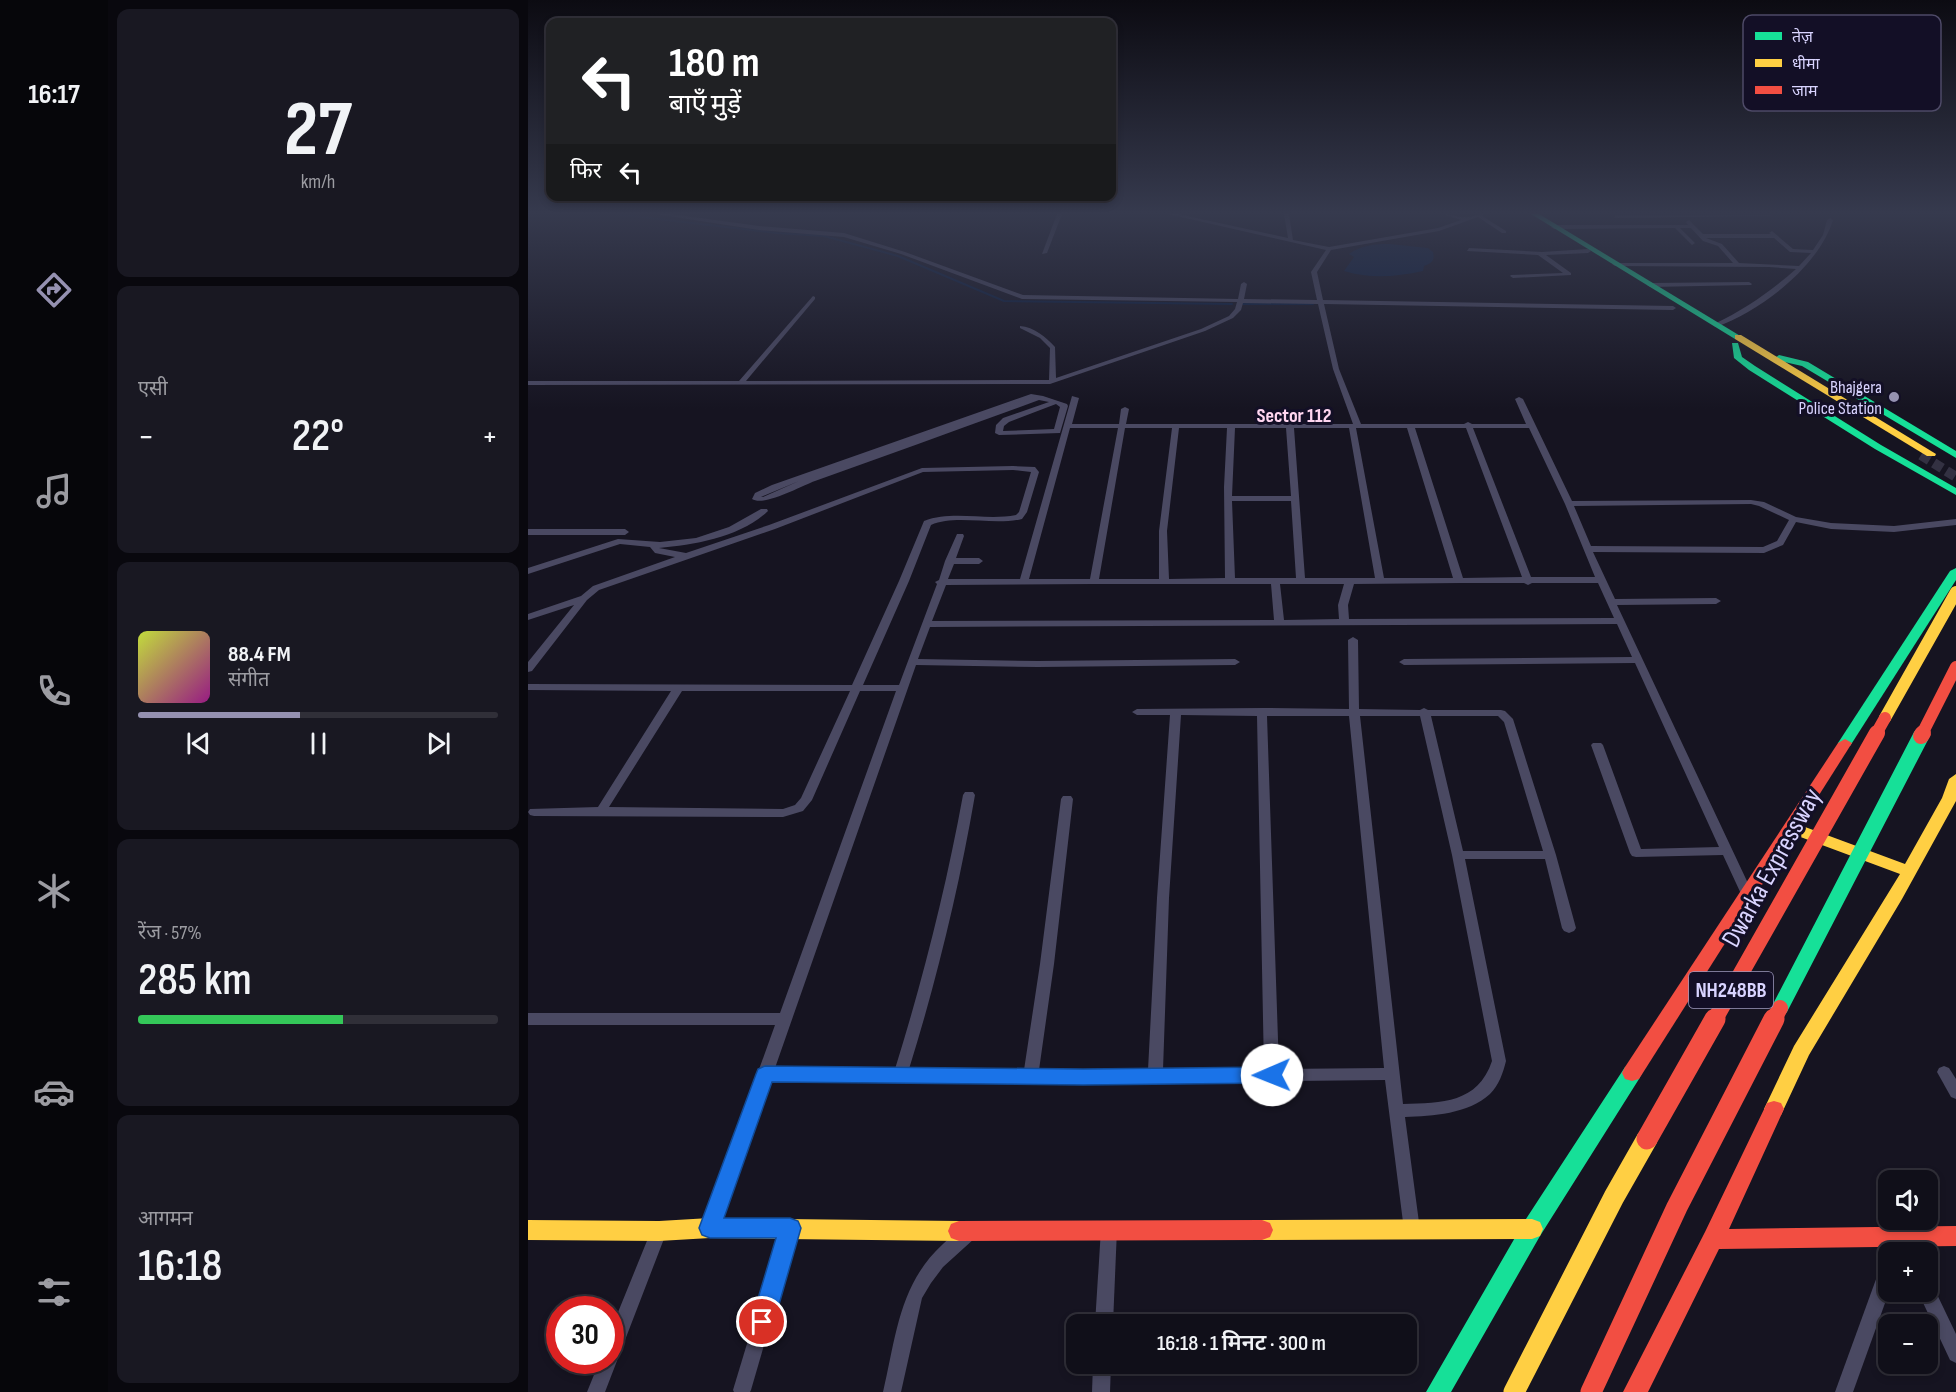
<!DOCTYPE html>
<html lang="hi">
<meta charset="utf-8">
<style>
body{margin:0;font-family:"Sofia Sans Condensed","Noto Sans Devanagari",sans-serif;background:#191822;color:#f1f3f6;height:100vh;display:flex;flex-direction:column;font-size:22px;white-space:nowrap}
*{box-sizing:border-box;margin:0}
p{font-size:20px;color:#9c9ca2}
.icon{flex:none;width:33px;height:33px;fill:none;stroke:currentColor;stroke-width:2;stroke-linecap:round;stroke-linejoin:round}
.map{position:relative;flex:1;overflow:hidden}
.sheet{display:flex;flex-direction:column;gap:9px;padding:9px;background:#09080e;width:420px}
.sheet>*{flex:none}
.banner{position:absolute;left:18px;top:18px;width:570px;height:183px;border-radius:12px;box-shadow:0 3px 9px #0003,0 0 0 2px #302f38;background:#202124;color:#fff;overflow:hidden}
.fabs{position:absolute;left:1350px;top:1170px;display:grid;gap:12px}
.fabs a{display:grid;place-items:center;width:60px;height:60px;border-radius:12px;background:#100f19;box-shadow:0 3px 9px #0003,0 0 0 2px #302f38;font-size:30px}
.speed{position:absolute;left:18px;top:1296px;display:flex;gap:12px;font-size:30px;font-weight:700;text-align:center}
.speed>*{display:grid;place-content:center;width:78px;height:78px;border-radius:50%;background:#100f19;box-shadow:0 3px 9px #0003,0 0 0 2px #302f38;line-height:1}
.speed .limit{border:9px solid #d22;background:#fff;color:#111}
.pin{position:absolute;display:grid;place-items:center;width:51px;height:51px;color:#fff;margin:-26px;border:3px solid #fff;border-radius:50%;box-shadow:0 2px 6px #0007}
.me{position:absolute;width:66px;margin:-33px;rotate:269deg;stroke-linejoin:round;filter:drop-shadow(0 0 4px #0008)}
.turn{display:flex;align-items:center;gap:21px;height:126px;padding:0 24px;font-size:27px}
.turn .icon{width:78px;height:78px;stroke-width:2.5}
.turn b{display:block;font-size:42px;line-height:51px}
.then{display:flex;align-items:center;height:57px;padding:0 24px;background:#0003;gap:12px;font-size:22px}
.big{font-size:45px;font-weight:600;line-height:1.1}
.sheet .card{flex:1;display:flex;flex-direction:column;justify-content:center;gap:9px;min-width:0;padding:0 21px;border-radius:12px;background:#191822}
.sheet .dial{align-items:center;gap:0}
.dial b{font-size:78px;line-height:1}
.song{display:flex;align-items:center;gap:18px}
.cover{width:72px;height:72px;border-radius:9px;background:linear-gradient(135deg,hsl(70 70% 55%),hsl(310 70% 35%))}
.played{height:6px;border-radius:3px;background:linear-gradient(90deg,#9591b1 45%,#302f38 45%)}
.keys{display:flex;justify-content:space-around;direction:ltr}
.heat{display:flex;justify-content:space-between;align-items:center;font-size:33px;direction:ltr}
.charge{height:9px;border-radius:4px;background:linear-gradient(90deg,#34c759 57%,#302f38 0)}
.trip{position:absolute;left:538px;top:1314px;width:351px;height:60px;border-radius:12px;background:#100f19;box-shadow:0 3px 9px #0003,0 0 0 2px #302f38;font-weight:600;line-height:60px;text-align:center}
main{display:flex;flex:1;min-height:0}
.tabs{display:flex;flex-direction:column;width:108px;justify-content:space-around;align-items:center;background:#06060a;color:#9c9ca2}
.tabs .icon{width:42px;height:42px}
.tabs .current{color:#9591b1}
.tabs b{font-size:27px;color:#f1f3f6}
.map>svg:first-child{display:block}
.water{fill:#0b1e41}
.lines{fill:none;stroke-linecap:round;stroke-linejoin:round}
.stream{stroke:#0b1e41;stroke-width:2}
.secondary-tunnel{stroke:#333142;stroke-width:10;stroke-dasharray:10 5;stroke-linecap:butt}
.street{fill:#4a4962;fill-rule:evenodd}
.fast{fill:#16e098;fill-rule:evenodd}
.slow{fill:#ffcf43;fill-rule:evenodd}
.jam{fill:#f24e42;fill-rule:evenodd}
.fast-bridge{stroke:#16e098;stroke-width:16}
.slow-bridge-far1{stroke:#ffcf43;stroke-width:12}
.slow-bridge{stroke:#ffcf43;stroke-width:21}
.jam-bridge-far2{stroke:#f24e42;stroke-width:12}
.jam-bridge-far1{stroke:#f24e42;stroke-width:16}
.jam-bridge{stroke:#f24e42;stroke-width:21}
.route{fill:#1a73e8;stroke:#114b97;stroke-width:1.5}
.poi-dot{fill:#9591b1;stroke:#130f26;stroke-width:2}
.labels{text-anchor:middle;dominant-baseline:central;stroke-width:6;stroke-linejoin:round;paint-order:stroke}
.far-poi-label{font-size:18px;fill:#d9d4ff;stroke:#130f26;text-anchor:end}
.far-neighbourhood-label{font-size:20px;font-weight:bold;fill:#ffd6f0;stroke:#130f26}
.shield{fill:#130f26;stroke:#9e99be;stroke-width:1.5}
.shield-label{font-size:21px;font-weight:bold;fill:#d9d4ff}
.near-street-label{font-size:27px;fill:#d9d4ff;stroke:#130f26}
.key{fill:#130f26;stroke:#4e4a67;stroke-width:1.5}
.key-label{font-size:16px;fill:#d9d4ff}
</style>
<main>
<nav class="tabs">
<b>16:17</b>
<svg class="icon current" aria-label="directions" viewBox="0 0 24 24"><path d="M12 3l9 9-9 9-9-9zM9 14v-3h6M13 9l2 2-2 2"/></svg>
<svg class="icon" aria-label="music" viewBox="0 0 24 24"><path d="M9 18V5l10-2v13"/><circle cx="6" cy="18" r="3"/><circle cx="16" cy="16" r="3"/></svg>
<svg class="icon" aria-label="phone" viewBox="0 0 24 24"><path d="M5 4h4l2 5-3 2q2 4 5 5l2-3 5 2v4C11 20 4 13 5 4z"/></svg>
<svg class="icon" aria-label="climate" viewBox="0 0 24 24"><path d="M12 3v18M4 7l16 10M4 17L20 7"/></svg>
<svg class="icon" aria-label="car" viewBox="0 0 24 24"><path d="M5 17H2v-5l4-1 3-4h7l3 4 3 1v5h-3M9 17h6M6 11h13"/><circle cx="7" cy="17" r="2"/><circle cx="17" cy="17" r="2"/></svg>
<svg class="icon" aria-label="filters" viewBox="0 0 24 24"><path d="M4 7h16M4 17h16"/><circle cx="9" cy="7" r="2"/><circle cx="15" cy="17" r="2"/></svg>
</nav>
<section class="sheet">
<div class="card dial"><b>27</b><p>km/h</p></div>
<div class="card"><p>एसी</p>
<div class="heat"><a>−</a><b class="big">22°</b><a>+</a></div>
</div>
<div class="card">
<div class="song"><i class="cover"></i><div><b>88.4 FM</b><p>संगीत</p></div></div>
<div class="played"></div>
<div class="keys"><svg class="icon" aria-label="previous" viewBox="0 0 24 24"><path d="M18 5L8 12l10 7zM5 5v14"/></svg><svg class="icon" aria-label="pause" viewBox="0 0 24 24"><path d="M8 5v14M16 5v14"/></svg><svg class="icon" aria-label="next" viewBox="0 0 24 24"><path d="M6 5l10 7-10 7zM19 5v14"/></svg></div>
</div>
<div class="card"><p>रेंज · 57%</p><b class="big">285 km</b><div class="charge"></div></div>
<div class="card"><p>आगमन</p><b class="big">16:18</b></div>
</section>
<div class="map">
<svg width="1428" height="1392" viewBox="0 0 1428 1392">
<rect width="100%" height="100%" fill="#161421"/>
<path class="water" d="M 862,244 L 900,248 L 905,252 C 907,261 904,263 896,266 L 895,271 C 867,277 843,279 816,271 L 826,257 L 821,254 C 833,245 847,244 862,244 Z"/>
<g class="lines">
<g class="stream">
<polyline points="88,214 249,233 296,236 370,256 476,301 704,304"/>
<polyline points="715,304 785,304"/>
</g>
<polyline class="secondary-tunnel" points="1393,455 1428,477"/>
<g class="street">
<path d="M 127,214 L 143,214 L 231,226 L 316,233 L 377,252 L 495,295 L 710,299 L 713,284 L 716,282 L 719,284 L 716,299 L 789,300 L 783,272 L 798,250 L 640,214 L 650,214 L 760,238 L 756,214 L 761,214 L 765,240 L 801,247 L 910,228 L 933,220 L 915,214 C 922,214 928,217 936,217 C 942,218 949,214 956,214 L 954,216 L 978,231 L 978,233 L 974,233 L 950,217 L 911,231 L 803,250 L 789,272 L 795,300 L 1145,306 L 1148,308 L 1145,310 L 796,304 L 811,369 L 833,424 L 936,424 L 940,422 L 944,424 L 998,424 L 987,399 L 991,397 L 995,399 L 1044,501 L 1223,500 L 1236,502 L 1268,517 L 1303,523 L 1366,526 L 1428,519 L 1428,525 L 1366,532 L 1303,529 L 1268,522 L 1255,545 L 1236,553 L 1065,552 L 1087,599 L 1188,598 L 1193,601 L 1188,604 L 1089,605 L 1226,896 L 1225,899 L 1220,901 L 1215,899 L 1214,896 L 1195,855 L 1108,857 L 1104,856 L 1102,853 L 1063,745 L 1065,743 L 1073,743 L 1075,745 L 1113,849 L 1191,847 L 1107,663 L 876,665 L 871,662 L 876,659 L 1104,657 L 1089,624 L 402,627 L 390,659 L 510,661 L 707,659 L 712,662 L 707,665 L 510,667 L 388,665 L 247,1068 L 367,1069 C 395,979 418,888 435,795 L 437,792 L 445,792 L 447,795 C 431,888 409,979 381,1069 L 496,1070 L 512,964 L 533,799 L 535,796 L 543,796 L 545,799 L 526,964 L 511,1070 L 620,1070 L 629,898 L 642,715 L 609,715 L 604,712 L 609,709 L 734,708 L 821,709 L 820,640 L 825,637 L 830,640 L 831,709 L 892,710 L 896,708 L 900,710 L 973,710 L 977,711 L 985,719 L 1028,855 L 1048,928 L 1046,931 L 1041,933 L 1036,931 L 1034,928 L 1017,859 L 937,859 L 978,1061 C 975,1073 971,1085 962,1094 C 940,1114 905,1116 877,1117 L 892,1230 L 890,1235 L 884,1238 L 878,1235 L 876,1230 L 857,1080 L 555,1083 L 242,1080 L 190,1228 L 188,1233 L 182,1236 L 176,1233 L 174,1228 L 247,1025 L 0,1025 L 0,1013 L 252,1013 L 368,691 L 332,691 L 284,800 L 275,811 L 255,817 L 6,816 L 2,815 L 0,812 L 2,809 L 70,807 L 143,691 L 0,690 L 0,684 L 324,685 L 371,581 L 396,521 C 425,510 458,521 488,515 L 491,512 L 503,472 L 485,470 L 395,472 L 247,529 L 71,590 L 59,600 L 4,671 L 0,672 L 0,662 L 46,605 L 0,620 L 0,614 L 53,596 L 65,586 L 147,557 L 127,553 L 122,547 L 92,544 L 0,574 L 0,568 L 90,539 L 132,542 L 168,538 L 201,527 L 233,509 L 239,509 L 240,511 C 213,537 167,545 131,548 L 158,553 L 241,525 L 394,468 L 485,466 L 507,467 L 511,472 L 499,512 L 494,519 C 465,526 428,514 403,525 L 381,581 L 335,685 L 371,685 L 409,584 L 407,582 L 411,580 L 417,561 L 429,534 L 435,534 L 436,536 L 428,558 L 451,558 L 455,561 L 451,564 L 426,564 L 420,579 L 492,579 L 544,396 L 551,398 L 544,424 L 591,424 L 593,409 L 597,407 L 601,409 L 598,424 L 825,424 L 805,369 L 790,304 L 715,303 L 713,310 L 705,318 L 677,331 L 522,384 L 0,385 L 0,381 L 211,381 L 285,296 L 287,297 L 287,299 L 218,381 L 521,380 L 522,348 L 512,338 L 492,328 L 492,326 C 506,327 518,337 527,347 L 528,378 L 673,329 L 701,316 L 707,309 L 709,302 L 494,299 L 373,254 L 316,237 L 231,230 ZM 542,428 L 590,428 L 562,579 L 501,579 ZM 597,428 L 644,428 L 631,531 L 631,579 L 571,579 ZM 651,428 L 699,428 L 696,487 L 697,578 L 641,579 L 639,531 ZM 707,428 L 758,428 L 763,496 L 704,496 ZM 766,428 L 821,428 L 847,578 L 777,578 ZM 828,428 L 879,428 L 925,578 L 856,578 ZM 887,428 L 938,428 L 994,577 L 935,578 ZM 945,428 L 1001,428 L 1037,504 L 1067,577 L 1003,577 ZM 704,501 L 763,501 L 768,578 L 707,578 ZM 1223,504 L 1231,506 L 1261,520 L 1249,541 L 1235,547 L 1063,546 L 1046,506 ZM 933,583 L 996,583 L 1000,585 L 1004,583 L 1070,583 L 1086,618 L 821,619 L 820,605 L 826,584 ZM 564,584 L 743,584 L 746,620 L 404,621 L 418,585 ZM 752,584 L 816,584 L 810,605 L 811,619 L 756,620 ZM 154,691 L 322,691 L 273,798 L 267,805 L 255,809 L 81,807 ZM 653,715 L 729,716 L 736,1069 L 635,1070 L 641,898 ZM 739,716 L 821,716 L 856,1068 L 751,1069 ZM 832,716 L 892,716 L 924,855 L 964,1061 C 950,1103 914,1103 875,1104 ZM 903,716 L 970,716 L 976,722 L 1015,851 L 935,851 Z"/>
<polygon points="529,214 534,214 519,253 514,254"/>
<polygon points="1088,215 1244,215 1242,216 1086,218"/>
<path d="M 1302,218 L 1305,220 C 1291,266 1233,311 1188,327 L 1186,326 L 1186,324 C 1216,310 1243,291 1268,269 L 1241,267 L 1087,266 L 1084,264 L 1085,263 L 1205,263 L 1190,246 L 1175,241 L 1163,228 L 1152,228 L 1167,243 L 1164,245 L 1147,228 L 1026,229 L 1023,227 L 1026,225 L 1160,225 L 1158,222 L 1161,220 L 1175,234 L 1243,234 L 1241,233 L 1244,231 L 1265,249 L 1285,250 L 1295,235 L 1299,220 ZM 1178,238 L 1246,238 L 1262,252 L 1283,253 L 1271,266 L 1211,263 L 1194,244 Z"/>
<polygon points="941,248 1014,252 1060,249 1063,251 1060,253 1018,255 1043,273 1043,275 985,278 982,276 983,275 1035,273 1010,255 939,251"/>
<polygon points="1221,282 1224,284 1223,285 1122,287 1119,285 1122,283"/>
<path d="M 503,394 L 515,396 L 539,404 L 540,406 L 532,433 L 471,435 L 467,433 L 468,425 L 475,418 L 521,402 L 511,400 C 437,427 362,454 287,481 C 273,486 236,507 224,499 L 227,493 L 244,485 ZM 528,404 L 532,407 L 526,429 L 475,431 L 476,426 L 481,422 ZM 271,481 L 235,497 L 233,497 Z"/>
<polygon points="0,529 97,529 101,532 97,535 0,535"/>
<polygon points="1416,1066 1421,1068 1428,1079 1428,1099 1423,1097 1409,1072 1411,1068"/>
<polygon points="262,1220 268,1223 270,1228 223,1390 222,1392 206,1392 205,1390 254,1228 256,1223"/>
<polygon points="581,1221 587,1224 589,1229 585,1324 567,1324 573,1229 575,1224"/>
<polygon points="131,1223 137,1226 139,1231 77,1392 59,1392 72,1360 82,1360 82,1332 125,1226"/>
<path d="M 441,1225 L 447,1228 L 449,1233 L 447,1238 L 415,1267 L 403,1283 L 394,1298 L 373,1392 L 355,1392 C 368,1337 371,1284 415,1244 C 423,1237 431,1229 441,1225 Z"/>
<polygon points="1373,1229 1379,1231 1381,1237 1375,1252 1360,1252 1360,1256 1359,1252 1367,1231"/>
<polygon points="1360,1263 1361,1292 1325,1392 1307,1392 1351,1271 1354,1265"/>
<polygon points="1400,1284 1405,1286 1428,1334 1428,1363 1422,1360 1390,1292 1400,1292"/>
<polygon points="565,1364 583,1364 582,1392 564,1392"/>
</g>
<g class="fast">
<polygon points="1003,214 1011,214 1214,337 1207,339"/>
<polygon points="1204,343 1210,343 1214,357 1227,366 1353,445 1428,488 1428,495 1347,449 1221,370 1206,358"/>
<polygon points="1251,355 1280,362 1428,451 1428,458 1274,366 1248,360 1247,358"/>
<polygon points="1428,568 1428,580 1324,743 1322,746 1312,746 1310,743 1422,571"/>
<polygon points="1104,1065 1111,1067 1114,1073 1111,1079 1012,1236 923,1392 898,1392 996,1222 1097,1067"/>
</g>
<g class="slow">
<polygon points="1207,335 1213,335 1408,454 1407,456 1399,456 1207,339"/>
<polygon points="1428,774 1428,801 1374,899 1281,1055 1253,1115 1246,1117 1239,1115 1236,1109 1266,1046 1372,874 1259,832 1256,828 1259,824 1269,824 1377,864 1414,798 1421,779"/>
<polygon points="182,1218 431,1221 439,1224 442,1231 439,1238 431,1241 182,1238 131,1241 0,1240 0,1220 131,1221"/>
<polygon points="1004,1219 1012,1222 1015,1229 1012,1236 1004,1239 734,1240 726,1237 723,1230 726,1223 734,1220"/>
</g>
<g class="jam">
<polygon points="1317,739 1324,743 1111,1079 1104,1081 1097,1079 1094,1073 1097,1067 1310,743"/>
<polygon points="1246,1101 1253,1103 1256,1109 1201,1229 1428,1226 1428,1246 1191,1249 1120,1392 1095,1392 1177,1232 1239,1103"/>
<polygon points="734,1220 742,1223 745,1230 742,1237 734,1240 431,1241 423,1238 420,1231 423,1224 431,1221"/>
</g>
<polyline class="fast-bridge" points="1252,1008 1393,736"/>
<polyline class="slow-bridge-far1" points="1357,718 1428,592"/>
<polyline class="slow-bridge" points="986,1392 1086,1197 1119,1139"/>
<g class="jam-bridge-far2">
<polyline points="1348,734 1357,718"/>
<polyline points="1394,734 1428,667"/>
</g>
<g class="jam-bridge-far1">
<polyline points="1393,736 1395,733"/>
<polyline points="1186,1021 1349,733"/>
<polyline points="1245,1021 1252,1008"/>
</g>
<g class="jam-bridge">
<polyline points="1119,1139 1187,1019"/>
<polyline points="1063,1392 1149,1207 1246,1019"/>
</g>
</g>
<linearGradient id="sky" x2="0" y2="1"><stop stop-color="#0c0b12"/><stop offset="0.52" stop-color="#363a4e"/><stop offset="1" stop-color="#363a4e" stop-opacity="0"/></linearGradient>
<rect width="1428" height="409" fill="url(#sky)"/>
<polygon class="route" points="237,1066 555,1069 744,1067 751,1069 754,1075 751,1080 744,1083 555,1085 244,1082 196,1218 262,1218 270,1221 273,1228 246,1322 243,1330 234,1333 226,1330 223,1322 248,1238 182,1238 174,1235 171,1228 228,1074 230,1069"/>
<circle class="poi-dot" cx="1366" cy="397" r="6"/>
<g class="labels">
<g class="far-poi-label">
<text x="1354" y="387">Bhajgera<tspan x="1354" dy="21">Police Station</tspan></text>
</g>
<g class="far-neighbourhood-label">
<text x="766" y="416">Sector 112</text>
</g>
<rect class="shield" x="1161" y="972" width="84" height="36" rx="4.5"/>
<g class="shield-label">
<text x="1203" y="990">NH248BB</text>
</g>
<g class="near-street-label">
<text transform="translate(1244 868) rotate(-61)">Dwarka Expressway</text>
</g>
</g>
<rect x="1215" y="15" width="198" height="96" rx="9" class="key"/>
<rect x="1227" y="32" width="27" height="8" fill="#16e098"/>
<rect x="1227" y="59" width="27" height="8" fill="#ffcf43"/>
<rect x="1227" y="86" width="27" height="8" fill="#f24e42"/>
<g class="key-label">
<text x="1264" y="42">तेज़</text>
<text x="1264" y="69">धीमा</text>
<text x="1264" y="96">जाम</text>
</g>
</svg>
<div class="fabs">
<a><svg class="icon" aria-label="sound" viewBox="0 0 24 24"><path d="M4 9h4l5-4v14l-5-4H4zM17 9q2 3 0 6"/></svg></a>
<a>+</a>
<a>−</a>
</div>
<div class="speed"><div class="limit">30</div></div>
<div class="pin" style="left:234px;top:1322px;background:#d93025"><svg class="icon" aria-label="arrive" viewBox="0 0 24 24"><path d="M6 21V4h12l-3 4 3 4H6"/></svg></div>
<svg class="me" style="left:744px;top:1075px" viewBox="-20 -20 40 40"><circle r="19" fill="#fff"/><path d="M0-13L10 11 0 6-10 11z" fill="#1a73e8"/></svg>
<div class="trip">16:18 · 1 मिनट · 300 m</div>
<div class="banner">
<div class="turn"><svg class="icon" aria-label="left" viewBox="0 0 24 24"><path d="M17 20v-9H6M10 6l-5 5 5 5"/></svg><div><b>180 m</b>बाएँ मुड़ें</div></div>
<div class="then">फिर<svg class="icon" aria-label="left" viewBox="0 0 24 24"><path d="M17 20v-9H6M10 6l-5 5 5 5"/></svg></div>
</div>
</div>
</main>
